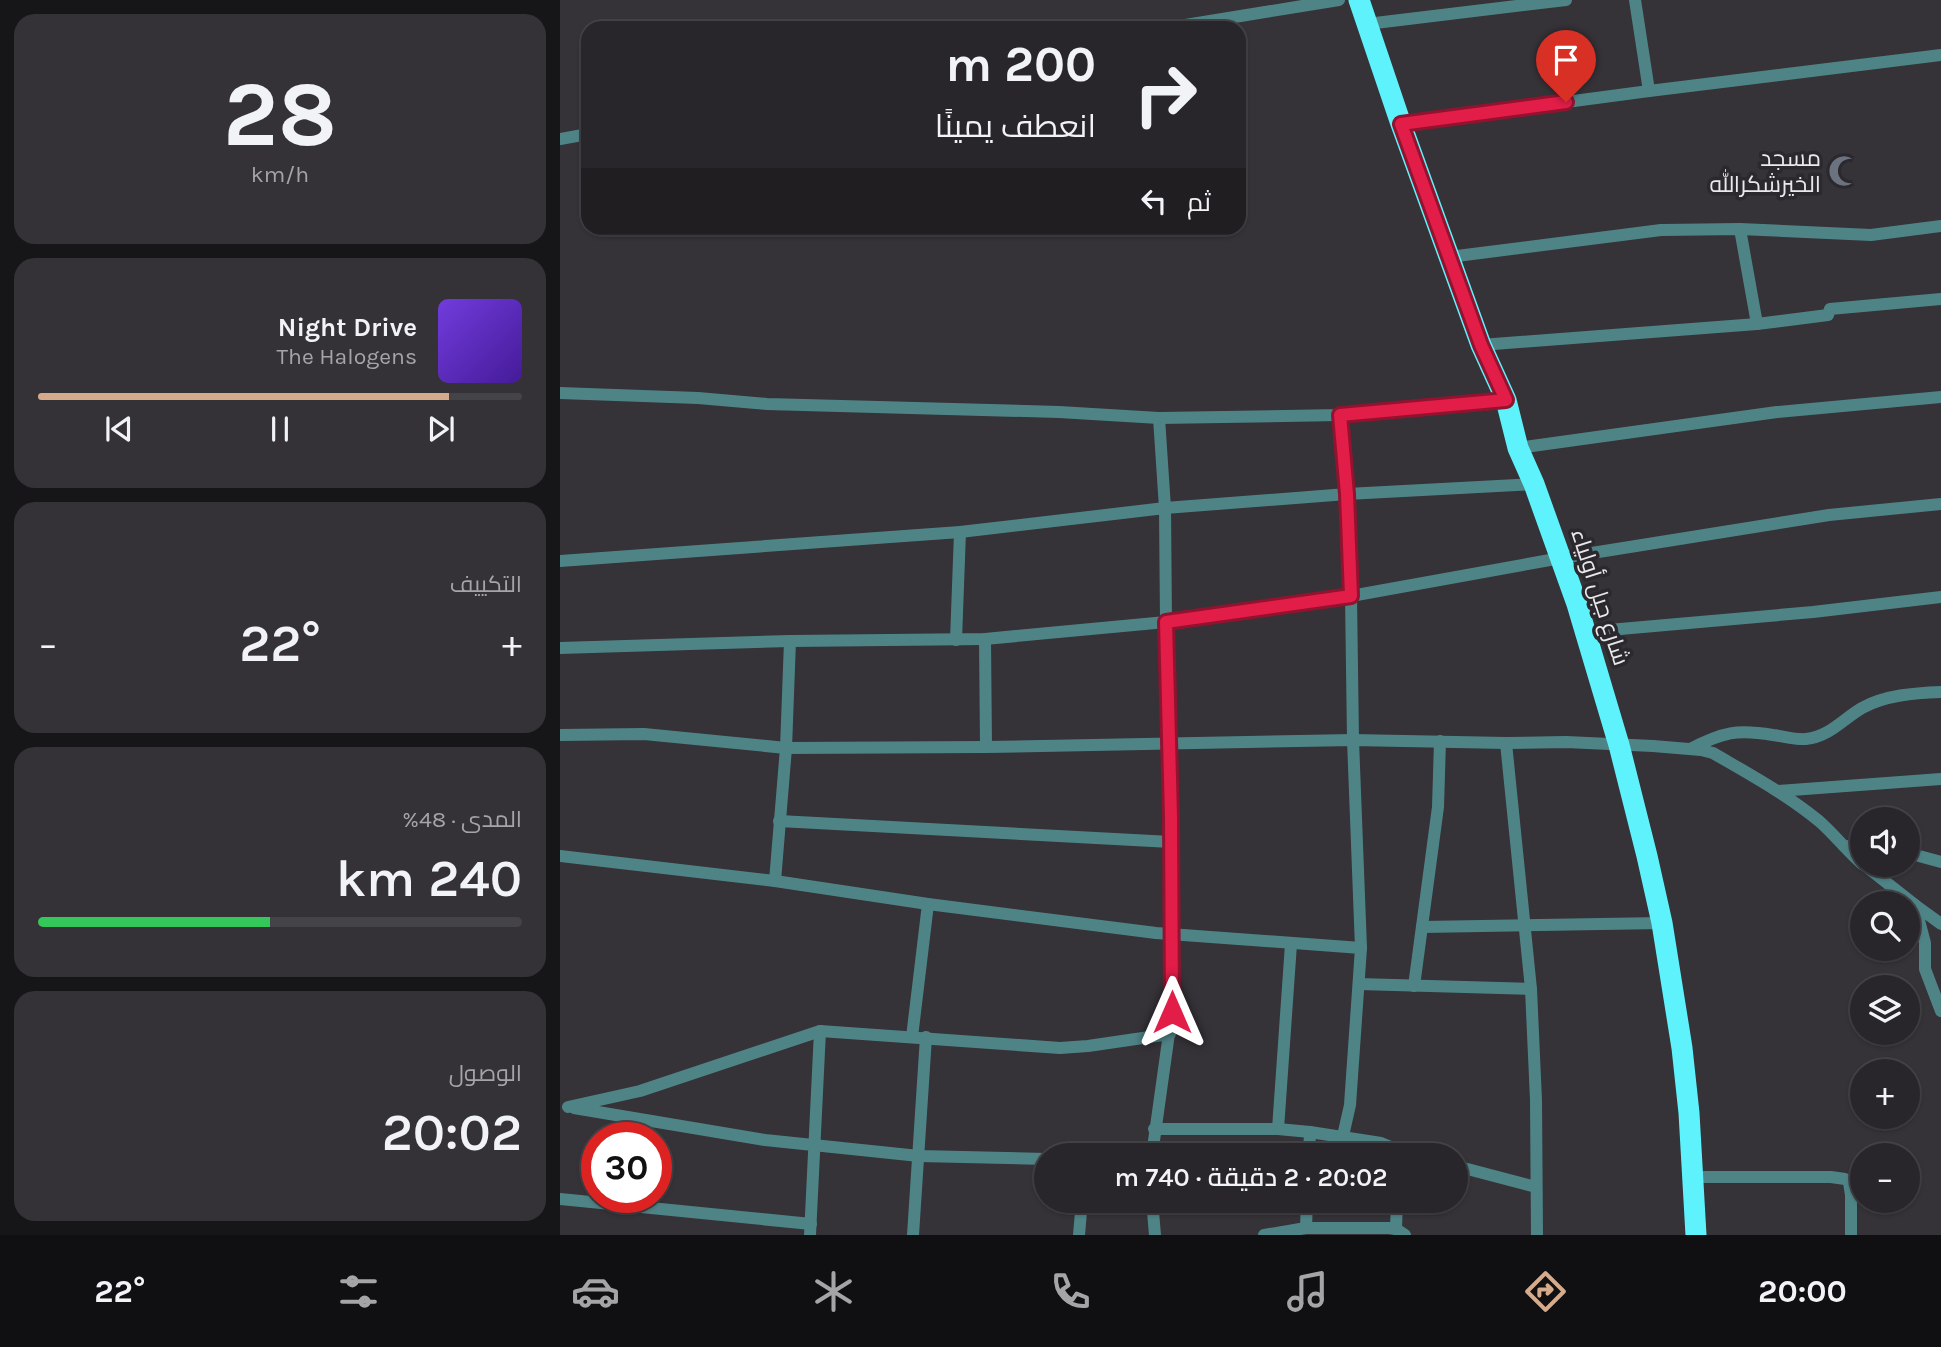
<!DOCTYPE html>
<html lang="ar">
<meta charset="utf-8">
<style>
body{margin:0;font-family:Karla,Cairo,sans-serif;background:#343236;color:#f1f3f6;direction:rtl;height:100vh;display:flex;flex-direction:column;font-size:26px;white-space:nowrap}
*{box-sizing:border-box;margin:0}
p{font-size:23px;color:#a5a5a8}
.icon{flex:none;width:38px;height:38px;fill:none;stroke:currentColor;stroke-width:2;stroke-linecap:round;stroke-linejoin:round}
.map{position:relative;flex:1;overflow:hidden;direction:ltr}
.details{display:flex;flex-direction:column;gap:14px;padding:14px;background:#161517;width:560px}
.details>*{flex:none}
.banner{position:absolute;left:21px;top:21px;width:665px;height:214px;border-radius:21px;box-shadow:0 2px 5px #0004,0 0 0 2px #444347;direction:rtl;background:#28262a;color:#f1f3f6;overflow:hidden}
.tools{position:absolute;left:1290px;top:807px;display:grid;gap:14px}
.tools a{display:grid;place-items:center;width:70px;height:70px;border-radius:50%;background:#28262a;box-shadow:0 2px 5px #0004,0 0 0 2px #444347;font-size:35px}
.speed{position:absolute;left:21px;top:1122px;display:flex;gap:14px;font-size:35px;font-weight:700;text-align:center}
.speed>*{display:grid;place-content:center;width:91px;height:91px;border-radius:50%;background:#28262a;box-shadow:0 2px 5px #0004,0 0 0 2px #444347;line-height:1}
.speed .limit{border:10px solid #d22;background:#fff;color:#111}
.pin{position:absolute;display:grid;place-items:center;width:60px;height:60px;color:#fff;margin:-72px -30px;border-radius:50% 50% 50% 0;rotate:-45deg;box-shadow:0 0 7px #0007}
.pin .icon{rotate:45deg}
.me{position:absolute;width:77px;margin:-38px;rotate:0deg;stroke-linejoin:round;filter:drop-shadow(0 0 5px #0008)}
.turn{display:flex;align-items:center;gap:24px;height:147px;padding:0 35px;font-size:32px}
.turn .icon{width:91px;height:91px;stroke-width:2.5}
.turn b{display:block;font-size:49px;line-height:60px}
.then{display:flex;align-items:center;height:66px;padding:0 35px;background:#0003;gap:14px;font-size:26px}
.big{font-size:52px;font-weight:600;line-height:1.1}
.details .card{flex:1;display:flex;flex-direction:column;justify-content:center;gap:10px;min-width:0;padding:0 24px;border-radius:21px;background:#343236}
.details .dial{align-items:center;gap:0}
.dial b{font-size:91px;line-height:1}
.song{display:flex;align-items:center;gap:21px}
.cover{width:84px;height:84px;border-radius:10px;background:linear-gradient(135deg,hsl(260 70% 55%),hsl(260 70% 35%))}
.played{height:7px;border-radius:4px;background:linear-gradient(90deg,#d6ab8b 85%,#444347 85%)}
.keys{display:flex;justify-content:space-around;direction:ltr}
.heat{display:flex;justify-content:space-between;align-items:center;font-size:38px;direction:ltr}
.charge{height:10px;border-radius:5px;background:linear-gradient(90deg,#34c759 48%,#444347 0)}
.trip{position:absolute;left:474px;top:1143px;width:434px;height:70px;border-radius:35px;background:#28262a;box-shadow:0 2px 5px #0004,0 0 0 2px #444347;font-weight:600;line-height:70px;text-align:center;direction:rtl}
.tab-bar{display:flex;height:112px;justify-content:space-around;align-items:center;background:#100f11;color:#a5a5a8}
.tab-bar .icon{width:49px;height:49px}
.tab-bar .active{color:#d6ab8b}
.tab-bar b{font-size:32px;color:#f1f3f6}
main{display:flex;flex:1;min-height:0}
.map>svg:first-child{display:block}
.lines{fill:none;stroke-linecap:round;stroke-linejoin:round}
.street{stroke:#4f8487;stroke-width:12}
.highway{stroke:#5ef3fc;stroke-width:21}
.route-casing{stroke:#92132f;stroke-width:18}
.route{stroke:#e11d48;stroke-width:12}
.labels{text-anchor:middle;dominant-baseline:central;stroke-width:7;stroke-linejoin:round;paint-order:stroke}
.poi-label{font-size:23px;fill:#e9e8eb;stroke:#2b282e;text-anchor:end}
.street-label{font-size:23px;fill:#e9e8eb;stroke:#2b282e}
</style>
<main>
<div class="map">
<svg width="1381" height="1235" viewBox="0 0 1381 1235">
<rect width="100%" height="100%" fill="#353238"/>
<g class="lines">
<g class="street">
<polyline points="1075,0 1089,91"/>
<polyline points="807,24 1006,0"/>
<polyline points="607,28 779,0"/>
<polyline points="841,124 1089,91 1381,55"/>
<polyline points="0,139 28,134"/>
<polyline points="1180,229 1197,324"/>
<polyline points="889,257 1101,230 1180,229 1311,235 1381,226"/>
<polyline points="921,345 1197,324 1268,315 1270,309 1381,299"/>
<polyline points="0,393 138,398 207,404 499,412 599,418 780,415 946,400"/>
<polyline points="780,415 787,494 791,596 793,740 801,948 790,1105 783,1136"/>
<polyline points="958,448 1217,412 1381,397"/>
<polyline points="0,561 400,532 605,508 787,494 974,484"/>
<polyline points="1026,632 1253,612 1381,597"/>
<polyline points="425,639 426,747"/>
<polyline points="396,640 400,532"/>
<polyline points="0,648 230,641 425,639 606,622 791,596 1001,558 1269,515 1381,504"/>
<path d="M 0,735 L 84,734 L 226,748 L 426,747 L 793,740 L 946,743 L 1006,742 L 1093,746 L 1141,750 L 1153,753 C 1189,774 1226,794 1259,821 C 1274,834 1287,851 1302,864"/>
<polyline points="946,743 971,989 976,1100 977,1235"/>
<path d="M 1130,749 C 1163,732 1177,729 1213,735 C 1223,736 1235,740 1246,739 C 1269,737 1283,719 1302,708 C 1325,695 1355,693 1381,692"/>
<polyline points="1218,791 1381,779"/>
<polyline points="219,821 611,842"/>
<polyline points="1284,846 1302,847"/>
<polyline points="1348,853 1381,862"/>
<polyline points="0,856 215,881 368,904 596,933 801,948"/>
<polyline points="1303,864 1355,905 1365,943 1365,969 1381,1011"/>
<polyline points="215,881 226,748 230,641"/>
<polyline points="1355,905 1381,924"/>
<polyline points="862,927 1102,923"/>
<polyline points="799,984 971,989"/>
<polyline points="854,986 878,807 880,741"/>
<polyline points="352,1037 368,904"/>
<polyline points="8,1107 80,1091 260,1031 500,1048 528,1046 610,1034"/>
<polyline points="14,1108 205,1140 359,1156 486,1159"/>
<polyline points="594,1129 718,1129 750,1132 821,1143 838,1150 856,1155"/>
<polyline points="718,1129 731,944"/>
<polyline points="592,1155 612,1012 611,842 606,622 605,508 599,418"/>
<polyline points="749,1155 750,1132"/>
<polyline points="896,1166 976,1187"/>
<polyline points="1133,1177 1271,1177 1285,1179 1289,1182 1291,1195 1291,1235"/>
<polyline points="0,1199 251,1224"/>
<polyline points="592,1200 595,1235"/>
<polyline points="746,1228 747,1200"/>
<polyline points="836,1229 837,1200"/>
<polyline points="250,1235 260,1031"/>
<polyline points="353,1235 366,1037"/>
<polyline points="519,1235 522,1200"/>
<polyline points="704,1235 746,1228 829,1228 836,1229 845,1235"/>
</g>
<polyline class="highway" points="799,0 841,124 921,345 946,400 958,448 974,484 1017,604 1059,745 1087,856 1102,923 1122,1048 1129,1113 1136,1235"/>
</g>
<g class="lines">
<defs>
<polyline id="route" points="612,1012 611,817 606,622 791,596 787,494 780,415 946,400 921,345 841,124 1006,102"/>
</defs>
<use href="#route" class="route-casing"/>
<use href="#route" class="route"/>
</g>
<defs>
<symbol id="mosque-bare" viewBox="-9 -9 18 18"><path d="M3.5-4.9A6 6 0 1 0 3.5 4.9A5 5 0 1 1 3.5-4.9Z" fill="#6b7280" stroke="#2b282e" stroke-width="2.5" paint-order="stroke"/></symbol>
</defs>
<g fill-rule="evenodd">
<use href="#mosque-bare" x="1262" y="149" width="44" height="44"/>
</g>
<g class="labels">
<g class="poi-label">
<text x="1261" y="158">مسجد<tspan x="1261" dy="26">الخيرشكرالله</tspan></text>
</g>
<g class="street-label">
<text transform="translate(1040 597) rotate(72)">شارع جبل أولياء</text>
</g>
</g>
</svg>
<div class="tools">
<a><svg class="icon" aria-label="sound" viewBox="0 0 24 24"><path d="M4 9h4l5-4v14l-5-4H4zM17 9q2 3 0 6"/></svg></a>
<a><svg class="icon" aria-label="search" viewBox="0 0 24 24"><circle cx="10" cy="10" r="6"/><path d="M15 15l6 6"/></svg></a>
<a><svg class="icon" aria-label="layers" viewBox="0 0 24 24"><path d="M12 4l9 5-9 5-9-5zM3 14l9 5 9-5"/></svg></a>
<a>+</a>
<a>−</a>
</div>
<div class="speed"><div class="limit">30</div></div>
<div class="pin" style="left:1006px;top:102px;background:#d93025"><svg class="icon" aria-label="arrive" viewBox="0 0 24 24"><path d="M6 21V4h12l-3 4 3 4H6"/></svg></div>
<svg class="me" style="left:612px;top:1012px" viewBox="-20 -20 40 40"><path d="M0-17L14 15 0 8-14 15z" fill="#e11d48" stroke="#fff" stroke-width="4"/></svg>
<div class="trip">20:02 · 2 دقيقة · 740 m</div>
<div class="banner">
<div class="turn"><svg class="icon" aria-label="right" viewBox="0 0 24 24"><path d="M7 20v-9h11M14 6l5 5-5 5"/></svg><div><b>200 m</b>انعطف يمينًا</div></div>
<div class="then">ثم<svg class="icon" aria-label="left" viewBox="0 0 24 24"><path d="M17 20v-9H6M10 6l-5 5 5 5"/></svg></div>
</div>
</div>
<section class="details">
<div class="card dial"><b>28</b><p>km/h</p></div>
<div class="card">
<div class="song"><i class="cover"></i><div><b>Night Drive</b><p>The Halogens</p></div></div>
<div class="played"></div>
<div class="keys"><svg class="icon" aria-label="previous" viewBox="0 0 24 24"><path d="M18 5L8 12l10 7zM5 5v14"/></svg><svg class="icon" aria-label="pause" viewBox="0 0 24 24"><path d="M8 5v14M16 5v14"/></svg><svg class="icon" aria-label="next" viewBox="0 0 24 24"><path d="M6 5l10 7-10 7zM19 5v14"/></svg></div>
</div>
<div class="card"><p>التكييف</p>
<div class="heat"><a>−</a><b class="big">22°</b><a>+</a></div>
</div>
<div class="card"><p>المدى · 48%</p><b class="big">240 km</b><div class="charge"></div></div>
<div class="card"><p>الوصول</p><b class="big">20:02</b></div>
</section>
</main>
<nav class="tab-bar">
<b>20:00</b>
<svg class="icon active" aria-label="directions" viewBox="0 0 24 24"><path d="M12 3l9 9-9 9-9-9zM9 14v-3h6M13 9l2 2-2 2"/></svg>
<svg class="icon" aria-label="music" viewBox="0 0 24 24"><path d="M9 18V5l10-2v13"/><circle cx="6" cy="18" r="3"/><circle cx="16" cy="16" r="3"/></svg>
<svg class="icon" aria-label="phone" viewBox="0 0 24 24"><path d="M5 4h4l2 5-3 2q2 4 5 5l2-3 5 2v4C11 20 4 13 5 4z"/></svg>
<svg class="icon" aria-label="climate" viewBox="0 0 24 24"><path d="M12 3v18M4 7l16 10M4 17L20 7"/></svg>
<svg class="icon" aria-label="car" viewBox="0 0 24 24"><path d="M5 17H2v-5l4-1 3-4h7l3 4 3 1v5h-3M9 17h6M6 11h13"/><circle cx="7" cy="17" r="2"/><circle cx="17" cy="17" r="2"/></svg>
<svg class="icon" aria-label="filters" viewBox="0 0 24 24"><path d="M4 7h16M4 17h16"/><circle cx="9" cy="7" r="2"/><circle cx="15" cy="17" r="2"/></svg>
<b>22°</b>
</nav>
